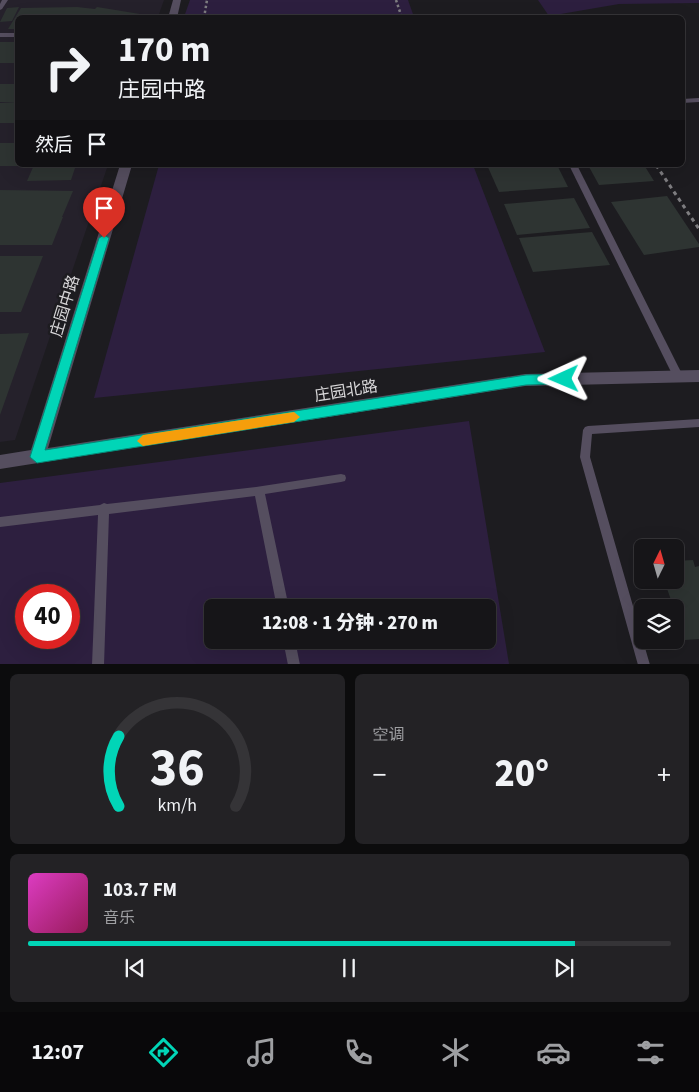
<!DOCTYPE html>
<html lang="zh">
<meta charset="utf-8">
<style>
body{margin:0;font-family:"Source Sans 3","Noto Sans SC",sans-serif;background:#232225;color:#f1f3f6;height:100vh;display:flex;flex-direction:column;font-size:19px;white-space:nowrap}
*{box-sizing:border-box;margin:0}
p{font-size:16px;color:#9e9fa2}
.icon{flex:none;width:28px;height:28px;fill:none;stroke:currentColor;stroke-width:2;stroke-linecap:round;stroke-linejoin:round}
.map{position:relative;height:664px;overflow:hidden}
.drawer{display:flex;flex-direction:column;gap:10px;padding:10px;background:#0c0c0d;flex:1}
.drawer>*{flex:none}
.top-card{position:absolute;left:15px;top:15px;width:670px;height:152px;border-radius:8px;box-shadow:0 5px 20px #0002,0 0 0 1px #353437;background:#161518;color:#f1f3f6;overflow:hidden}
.needle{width:32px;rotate:5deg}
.buttons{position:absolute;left:634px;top:539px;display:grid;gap:10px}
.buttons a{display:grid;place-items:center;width:50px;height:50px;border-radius:8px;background:#161518;box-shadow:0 5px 20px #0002,0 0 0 1px #353437;font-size:25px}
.speed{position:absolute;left:15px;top:584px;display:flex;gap:10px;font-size:25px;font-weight:700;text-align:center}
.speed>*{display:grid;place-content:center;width:65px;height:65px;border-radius:50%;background:#161518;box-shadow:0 5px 20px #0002,0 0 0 1px #353437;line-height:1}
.speed .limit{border:8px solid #d22;background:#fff;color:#111}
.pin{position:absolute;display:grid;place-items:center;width:42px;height:42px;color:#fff;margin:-51px -21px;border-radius:50% 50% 50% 0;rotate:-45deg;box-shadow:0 0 5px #0007}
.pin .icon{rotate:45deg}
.me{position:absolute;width:55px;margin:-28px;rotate:269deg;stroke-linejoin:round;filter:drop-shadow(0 0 4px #0008)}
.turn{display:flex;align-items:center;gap:18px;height:105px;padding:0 20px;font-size:22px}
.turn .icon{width:65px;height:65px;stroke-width:2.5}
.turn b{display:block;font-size:35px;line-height:42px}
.then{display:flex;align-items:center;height:48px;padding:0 20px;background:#0003;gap:10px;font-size:19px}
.big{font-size:38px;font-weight:800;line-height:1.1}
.drawer .card{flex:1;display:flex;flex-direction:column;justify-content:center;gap:8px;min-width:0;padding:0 18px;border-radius:8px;background:#232225}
.drawer .dial{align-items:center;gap:0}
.dial svg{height:130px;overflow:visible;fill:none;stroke:#353437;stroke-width:7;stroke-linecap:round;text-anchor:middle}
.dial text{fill:#f1f3f6;stroke:none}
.song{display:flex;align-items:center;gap:15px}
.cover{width:60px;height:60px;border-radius:8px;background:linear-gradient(135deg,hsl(310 70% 55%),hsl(330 70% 35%))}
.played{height:5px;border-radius:2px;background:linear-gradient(90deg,#01d5b7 85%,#353437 85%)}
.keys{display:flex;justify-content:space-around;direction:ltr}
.heat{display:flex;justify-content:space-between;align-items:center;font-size:28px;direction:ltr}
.drawer .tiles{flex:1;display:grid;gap:10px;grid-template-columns:1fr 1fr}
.card:last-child{grid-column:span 2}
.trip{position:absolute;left:204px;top:599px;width:292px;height:50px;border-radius:8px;background:#161518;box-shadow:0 5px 20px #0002,0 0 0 1px #353437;font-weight:800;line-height:50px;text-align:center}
.tabs{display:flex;height:80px;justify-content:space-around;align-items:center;background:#09080a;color:#9e9fa2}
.tabs .icon{width:35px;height:35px}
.tabs .selected{color:#01d5b7}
.tabs b{font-size:22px;color:#f1f3f6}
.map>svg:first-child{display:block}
.built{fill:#25212b}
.green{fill:#2d1f3f;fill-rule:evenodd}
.building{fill:#2e3432}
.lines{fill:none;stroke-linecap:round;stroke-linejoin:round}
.path-far1{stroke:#7e7d80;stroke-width:2.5;stroke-dasharray:2.5 2.5;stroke-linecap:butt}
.path{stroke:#7e7d80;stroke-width:3;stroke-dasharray:4 4;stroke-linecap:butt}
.service{fill:#554e5f;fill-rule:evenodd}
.tertiary{fill:#554e5f;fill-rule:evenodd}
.route{fill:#01d5b7;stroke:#018a77}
.slow{fill:#f59e0b}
.labels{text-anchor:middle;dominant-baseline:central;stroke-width:5;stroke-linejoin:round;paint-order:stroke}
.street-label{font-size:16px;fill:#d7d6d8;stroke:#1d1c20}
</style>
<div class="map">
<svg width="699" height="665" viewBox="0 0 699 665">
<rect width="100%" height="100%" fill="#1d1c20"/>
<polygon class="built" points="0,0 164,0 158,17 18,18 18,165 108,165 15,440 0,442"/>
<g class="green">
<polygon points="190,0 408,0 414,17 184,17"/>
<polygon points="538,0 699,0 699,3 619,4 549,16"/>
<polygon points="159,165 473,165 545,352 94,398"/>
<path d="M 469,421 L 509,664 L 0,664 L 0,483 ZM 26,595 L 69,595 L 69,638 L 26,638 ZM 212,608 L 488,608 L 488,640 L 212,640 Z"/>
</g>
<g class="building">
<polygon points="19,7 12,21 0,22 7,8"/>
<polygon points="77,7 95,9 97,7 140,14 137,18 18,18 18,29 8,29 21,8"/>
<rect x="0" y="42" width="18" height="21"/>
<polygon points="0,84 18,84 18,103 0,102"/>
<rect x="0" y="103" width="18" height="20"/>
<rect x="0" y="143" width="18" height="23"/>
<polygon points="34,165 76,165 71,180 27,181"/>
<polygon points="487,165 557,165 568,187 499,192"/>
<polygon points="588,165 644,165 654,181 599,185"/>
<polygon points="0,190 73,191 62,217 17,216 63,217 52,245 0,245"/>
<polygon points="667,196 699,244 699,247 644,255 611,202"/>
<polygon points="574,198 590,228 517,235 504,204"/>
<polygon points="592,232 610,265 533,272 519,238"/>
<polygon points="0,256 43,256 21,312 0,312"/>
<polygon points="29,333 0,415 0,334"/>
<polygon points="693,560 695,567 699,566 699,639 685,640 664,580 675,580 675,567 677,567 676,561"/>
</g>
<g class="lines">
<g class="path-far1">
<polyline points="396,0 402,18"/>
<polyline points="204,18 207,0"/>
</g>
<polyline class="path" points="656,165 699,229"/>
<g class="service">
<polygon points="2,0 8,0 2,9 0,10 0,4"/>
<rect x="0" y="33" width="18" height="4"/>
<polygon points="699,98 699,102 682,103 682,99"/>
<polygon points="569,165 577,165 683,376 681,379 675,379 673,376"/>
<polygon points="699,419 699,427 592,434 590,457 650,665 638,665 580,457 583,430 585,427 588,426"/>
<polygon points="341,474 345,475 346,478 345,481 341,482 265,494 289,608 277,608 255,496 109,514 104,665 92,665 98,515 0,527 0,517 100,505 104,503 107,504 256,487"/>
<polygon points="283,640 295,640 300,665 288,665"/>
</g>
<g class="tertiary">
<polygon points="173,0 181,0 177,18 168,18"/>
<polygon points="120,165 132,165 48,448 525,374 699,370 699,382 525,386 0,469 0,455 31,450"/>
</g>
</g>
<polygon class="route" points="104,235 109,238 45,450 526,375 564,374 569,379 564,384 526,385 37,463 30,457 99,238"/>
<polygon class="slow" points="294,412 300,417 294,422 143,446 137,441 143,435"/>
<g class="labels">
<g class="street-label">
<text transform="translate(65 306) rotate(-73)">庄园中路</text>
<text transform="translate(346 391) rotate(-9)">庄园北路</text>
</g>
</g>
</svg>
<div class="buttons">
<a><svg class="needle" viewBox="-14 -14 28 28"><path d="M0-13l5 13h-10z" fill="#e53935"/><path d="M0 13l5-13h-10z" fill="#9e9fa2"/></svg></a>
<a><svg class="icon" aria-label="layers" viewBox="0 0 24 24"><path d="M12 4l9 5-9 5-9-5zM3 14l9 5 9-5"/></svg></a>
</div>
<div class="speed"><div class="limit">40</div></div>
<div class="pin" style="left:104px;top:238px;background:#d93025"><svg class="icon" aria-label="arrive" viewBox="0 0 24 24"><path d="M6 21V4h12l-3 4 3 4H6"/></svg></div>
<svg class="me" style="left:564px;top:379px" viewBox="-20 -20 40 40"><path d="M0-17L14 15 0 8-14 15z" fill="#01d5b7" stroke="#fff" stroke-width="4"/></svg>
<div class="trip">12:08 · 1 分钟 · 270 m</div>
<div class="top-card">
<div class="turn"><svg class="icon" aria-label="right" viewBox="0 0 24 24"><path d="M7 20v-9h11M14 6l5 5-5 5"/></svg><div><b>170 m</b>庄园中路</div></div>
<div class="then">然后<svg class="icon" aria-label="arrive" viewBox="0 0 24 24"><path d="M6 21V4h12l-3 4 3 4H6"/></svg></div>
</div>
</div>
<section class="drawer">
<div class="tiles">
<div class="card dial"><svg viewBox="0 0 100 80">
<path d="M14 69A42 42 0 1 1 86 69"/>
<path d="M14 69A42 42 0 0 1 14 26" stroke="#01d5b7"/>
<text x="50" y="56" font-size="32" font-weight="700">36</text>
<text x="50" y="72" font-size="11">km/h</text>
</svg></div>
<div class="card"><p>空调</p>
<div class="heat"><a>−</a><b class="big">20°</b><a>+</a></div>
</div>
<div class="card">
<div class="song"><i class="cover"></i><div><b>103.7 FM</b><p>音乐</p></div></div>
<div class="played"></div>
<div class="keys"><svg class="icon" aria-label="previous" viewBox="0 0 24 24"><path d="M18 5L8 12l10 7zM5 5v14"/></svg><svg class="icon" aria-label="pause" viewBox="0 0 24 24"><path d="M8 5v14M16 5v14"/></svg><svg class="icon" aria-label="next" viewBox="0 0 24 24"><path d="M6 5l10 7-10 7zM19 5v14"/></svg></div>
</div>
</div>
</section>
<nav class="tabs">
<b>12:07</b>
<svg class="icon selected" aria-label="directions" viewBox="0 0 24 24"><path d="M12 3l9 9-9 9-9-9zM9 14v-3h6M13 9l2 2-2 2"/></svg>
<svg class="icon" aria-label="music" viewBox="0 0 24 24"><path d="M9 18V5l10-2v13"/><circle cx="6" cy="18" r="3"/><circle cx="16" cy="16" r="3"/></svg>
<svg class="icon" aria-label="phone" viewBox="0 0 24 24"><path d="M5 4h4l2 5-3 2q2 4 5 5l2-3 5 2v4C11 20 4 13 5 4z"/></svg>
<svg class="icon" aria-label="climate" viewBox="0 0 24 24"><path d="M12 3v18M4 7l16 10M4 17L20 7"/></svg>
<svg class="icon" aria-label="car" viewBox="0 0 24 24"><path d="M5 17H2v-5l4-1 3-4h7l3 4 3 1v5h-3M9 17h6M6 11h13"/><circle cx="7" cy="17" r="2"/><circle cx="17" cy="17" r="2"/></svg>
<svg class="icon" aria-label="filters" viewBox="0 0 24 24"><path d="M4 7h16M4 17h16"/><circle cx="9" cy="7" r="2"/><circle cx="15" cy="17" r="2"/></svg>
</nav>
